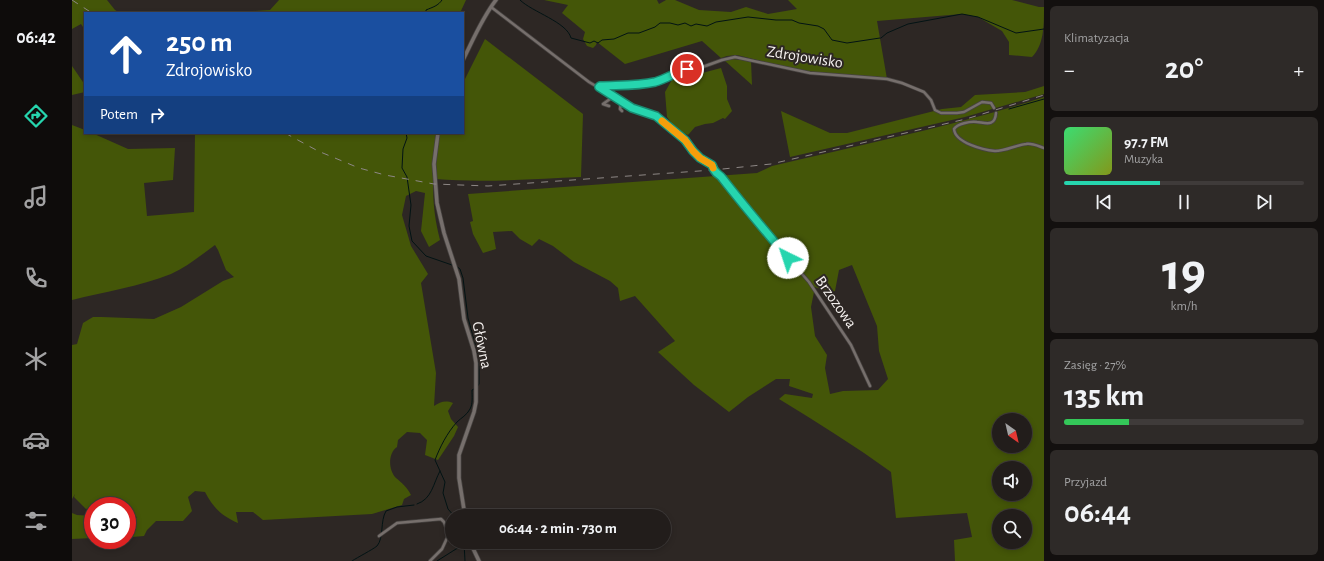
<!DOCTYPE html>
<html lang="pl">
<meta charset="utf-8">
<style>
body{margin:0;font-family:"Alegreya Sans",sans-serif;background:#2e2a28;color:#f1f3f6;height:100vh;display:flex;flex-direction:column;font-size:15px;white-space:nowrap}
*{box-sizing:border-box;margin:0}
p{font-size:13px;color:#a2a2a3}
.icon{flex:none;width:22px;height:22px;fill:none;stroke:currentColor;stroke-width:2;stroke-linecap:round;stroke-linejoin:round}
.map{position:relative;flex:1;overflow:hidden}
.details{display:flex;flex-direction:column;gap:6px;padding:6px;background:#13100f;width:280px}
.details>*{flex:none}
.top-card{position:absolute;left:12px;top:12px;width:380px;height:122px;border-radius:0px;box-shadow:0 2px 6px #0003,0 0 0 1px #3f3b3a;background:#1a4fa0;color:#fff;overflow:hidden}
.needle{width:26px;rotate:146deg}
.tools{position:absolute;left:920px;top:413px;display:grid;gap:8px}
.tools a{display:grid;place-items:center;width:40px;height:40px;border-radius:50%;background:#221d1b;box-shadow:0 2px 6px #0003,0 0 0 1px #3f3b3a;font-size:20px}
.speed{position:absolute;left:12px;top:497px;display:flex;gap:8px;font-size:20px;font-weight:700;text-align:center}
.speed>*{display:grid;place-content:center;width:52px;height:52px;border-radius:50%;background:#221d1b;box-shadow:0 2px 6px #0003,0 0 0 1px #3f3b3a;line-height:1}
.speed .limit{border:6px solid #d22;background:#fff;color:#111}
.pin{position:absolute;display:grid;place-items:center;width:34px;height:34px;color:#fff;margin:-17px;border:2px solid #fff;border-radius:50%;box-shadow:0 1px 4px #0007}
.me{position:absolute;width:44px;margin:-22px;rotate:319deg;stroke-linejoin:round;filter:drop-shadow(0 0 3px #0008)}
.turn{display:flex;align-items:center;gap:14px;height:84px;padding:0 16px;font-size:18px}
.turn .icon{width:52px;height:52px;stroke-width:2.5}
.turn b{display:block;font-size:28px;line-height:34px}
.then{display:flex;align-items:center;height:38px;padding:0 16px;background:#0003;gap:8px;font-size:15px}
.big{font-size:30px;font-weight:700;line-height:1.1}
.details .widget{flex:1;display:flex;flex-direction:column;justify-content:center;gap:6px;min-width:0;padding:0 14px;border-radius:6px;background:#2e2a28}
.details .dial{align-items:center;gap:0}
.dial b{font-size:52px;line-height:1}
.song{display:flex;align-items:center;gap:12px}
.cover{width:48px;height:48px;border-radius:6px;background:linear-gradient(135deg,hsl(140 70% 55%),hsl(70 70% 35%))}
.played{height:4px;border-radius:2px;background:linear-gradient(90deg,#26d5ae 40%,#3f3b3a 40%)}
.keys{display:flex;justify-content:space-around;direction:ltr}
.heat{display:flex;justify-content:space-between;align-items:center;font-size:22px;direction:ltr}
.charge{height:6px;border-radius:3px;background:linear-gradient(90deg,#34c759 27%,#3f3b3a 0)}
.trip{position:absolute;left:373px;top:509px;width:226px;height:40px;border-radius:20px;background:#221d1b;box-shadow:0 2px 6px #0003,0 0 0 1px #3f3b3a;font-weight:700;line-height:40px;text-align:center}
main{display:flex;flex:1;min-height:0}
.menu{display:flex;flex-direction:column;width:72px;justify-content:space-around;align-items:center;background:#0e0c0b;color:#a2a2a3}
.menu .icon{width:28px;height:28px}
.menu .active{color:#26d5ae}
.menu b{font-size:18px;color:#f1f3f6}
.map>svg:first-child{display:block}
.green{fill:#445608;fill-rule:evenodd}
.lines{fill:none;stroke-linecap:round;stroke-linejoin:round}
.stream{stroke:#021314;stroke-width:1}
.minor-casing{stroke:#464240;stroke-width:4}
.tertiary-casing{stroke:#464240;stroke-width:5}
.minor{stroke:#766f6c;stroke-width:2.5}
.tertiary{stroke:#766f6c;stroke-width:3.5}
.rail{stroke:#8d8785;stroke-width:1;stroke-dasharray:7 7;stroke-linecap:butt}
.route-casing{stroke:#198a71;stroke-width:10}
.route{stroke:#26d5ae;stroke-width:7}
.slow{stroke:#f59e0b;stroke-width:7}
.labels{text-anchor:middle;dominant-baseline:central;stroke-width:4;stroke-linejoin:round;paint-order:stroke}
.street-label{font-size:16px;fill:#f5f1ef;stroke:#2d2724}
</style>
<main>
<nav class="menu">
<b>06:42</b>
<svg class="icon active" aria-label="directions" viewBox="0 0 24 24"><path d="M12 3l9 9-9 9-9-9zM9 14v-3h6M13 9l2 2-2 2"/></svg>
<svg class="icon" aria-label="music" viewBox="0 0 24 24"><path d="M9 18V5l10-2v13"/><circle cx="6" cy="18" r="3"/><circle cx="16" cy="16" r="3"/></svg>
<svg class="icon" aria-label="phone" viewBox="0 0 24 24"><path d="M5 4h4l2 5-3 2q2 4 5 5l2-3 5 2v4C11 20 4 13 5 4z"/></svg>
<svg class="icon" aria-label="climate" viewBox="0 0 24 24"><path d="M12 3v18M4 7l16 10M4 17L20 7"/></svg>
<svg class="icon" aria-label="car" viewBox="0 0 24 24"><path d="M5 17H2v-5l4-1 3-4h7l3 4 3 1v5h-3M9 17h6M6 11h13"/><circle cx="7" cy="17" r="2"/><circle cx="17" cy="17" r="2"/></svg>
<svg class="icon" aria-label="filters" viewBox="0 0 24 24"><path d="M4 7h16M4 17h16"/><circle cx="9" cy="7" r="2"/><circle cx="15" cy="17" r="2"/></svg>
</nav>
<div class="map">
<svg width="972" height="561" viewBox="0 0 972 561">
<rect width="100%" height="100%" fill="#2d2724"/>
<g class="green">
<polygon points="0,0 35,0 43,10 48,13 13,13 13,30 9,24 0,29"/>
<polygon points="207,0 394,0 388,13 149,13 198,10"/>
<path d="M 472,0 L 585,0 L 587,4 L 594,0 L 603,0 L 627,10 L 659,12 L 674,7 L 696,14 L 725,9 L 716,0 L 940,0 L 967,7 L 972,7 C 972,26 972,45 960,57 L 937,55 L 937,42 L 930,31 L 906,17 L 890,14 L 805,21 L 815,79 L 738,73 L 665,55 L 655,56 L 649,58 L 630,41 L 553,64 L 525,42 L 524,45 L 521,48 L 515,46 L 511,39 L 513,32 L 490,13 L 496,5 Z"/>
<path d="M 413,39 L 511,114 L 509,177 C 461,179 412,183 363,179 L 362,172 C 360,197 362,216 368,240 L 357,247 L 349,231 L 353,193 L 344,191 L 334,196 L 330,215 L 339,246 L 356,274 L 349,283 L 364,373 L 362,406 C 368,402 373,400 381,403 L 376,411 L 379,419 L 386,427 L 382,436 L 366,460 L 353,455 L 355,440 L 348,433 L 335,432 L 326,440 L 325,447 C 316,453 316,470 324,478 C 330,483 335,487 339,495 L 332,499 L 330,505 L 300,514 L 191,520 L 181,512 L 164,512 L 166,523 C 150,516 142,509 133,492 L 123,491 L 116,497 L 120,511 L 111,521 L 84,521 L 75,530 L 72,536 L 60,537 L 55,541 L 51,540 L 55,540 L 55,520 L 61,521 L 65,517 L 55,514 L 55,506 L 21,506 L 21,507 L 14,509 L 2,497 L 3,494 L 0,499 L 0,345 L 5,344 L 11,323 L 21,317 L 30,317 L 82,319 L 109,307 L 151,281 L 162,277 L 154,270 L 146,250 L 143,245 C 129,255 115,267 99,274 C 69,286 32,292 0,300 L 0,125 L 13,130 L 13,133 L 20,133 L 56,149 L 103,148 L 101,180 L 72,183 L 75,216 L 122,212 L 123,133 L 391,133 L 391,83 Z"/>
<polygon points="660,59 679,61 680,85 652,60"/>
<polygon points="0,66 13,85 13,92 0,95"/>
<polygon points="649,68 655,86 655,99 660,111 653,119 651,118 641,123 633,124 623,127 616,135 605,130 595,117 593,92 601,78 619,76"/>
<polygon points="972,86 972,94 893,117 718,157 709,111 758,133 775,133 870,109 889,107 903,95 953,92"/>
<path d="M 972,97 L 972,561 L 883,561 L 882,540 L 900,537 L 895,513 L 824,518 L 819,472 C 783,446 745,422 707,399 L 713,394 L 740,398 L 741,394 L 717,386 L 718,379 L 704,379 L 676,397 L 657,412 L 622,385 L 586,352 L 603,341 L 563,296 L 548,301 L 546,288 L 538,281 L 502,262 L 481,246 L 467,239 L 460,246 L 448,239 L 440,231 L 421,232 L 424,249 L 411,253 L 401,234 L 398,222 L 401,221 L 396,194 L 685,173 L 700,166 C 791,144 883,126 972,97 ZM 780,265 L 805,326 L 807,351 L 816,379 L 806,390 L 771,391 L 758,394 L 753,368 L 755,355 L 743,336 L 739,307 L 743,287 L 757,293 L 763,291 L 767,270 ZM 927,420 L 953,420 L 953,446 L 927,446 ZM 927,468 L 953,468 L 953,494 L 927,494 ZM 927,516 L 953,516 L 953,542 L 927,542 Z"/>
<polygon points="0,513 5,515 21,516 21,538 0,539"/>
</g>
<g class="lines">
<g class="stream">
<path d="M 448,0 C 460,12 495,22 499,38 L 518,43 L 522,41 L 526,43 L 530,40 L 542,39 L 556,33 L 567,33 L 583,27 L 588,23 L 598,23 L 606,25 L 613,23 L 619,26 L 624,24 L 635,26 L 644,22 L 676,17 L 704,20 L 720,20 L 727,23 L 746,26 L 752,29 L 760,40 L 775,43 L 808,38"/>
<path d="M 354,13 L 354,10 C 361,7 366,6 370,0"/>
<polyline points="809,38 815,33 836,24 890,14 906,17 944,33 972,29"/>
<polyline points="937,109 972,99"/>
<polyline points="334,133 335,138 331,149 330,168 335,177 339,205 337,226 340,241 354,256 380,265"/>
<polyline points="384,266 388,269 391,278 396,318 407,357 407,384 405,387"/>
<path d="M 345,504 C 360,499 361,484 368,471"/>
<path d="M 382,516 L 376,509 L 371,493 L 373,482 L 363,460 C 368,447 375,433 385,422 C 389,418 395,415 398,409 C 401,404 400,396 400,390 L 402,389"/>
<polyline points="392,542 393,561"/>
<path d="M 280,561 C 286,557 300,550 305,546 C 312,538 308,521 314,511 L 325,507 L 342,505"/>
<polyline points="365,561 384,549 392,545"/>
</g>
<defs>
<g id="minor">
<polyline points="419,7 517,82 561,108 584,116 613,139 621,151 628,158 640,165 642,172 651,179 665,199 737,282 779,345 798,386"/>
<polyline points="527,87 528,86 568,85 584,82 607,71 615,69 625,69 650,60 663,57 738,73 815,79 830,83 852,92 859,100 863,110 869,113 885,113 892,112 910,102 919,103 922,108"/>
<polyline points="537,95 538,99 531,104 537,106"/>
<polyline points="549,102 548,109 550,111"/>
<path d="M 924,113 C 923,127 914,123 905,122 C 898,121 885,124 882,129 C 883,143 912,150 923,151 C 934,151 944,145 954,144 C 960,143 966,146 972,148"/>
<polyline points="307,536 325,523 369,519 372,522 377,535"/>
<polyline points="358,561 370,549 376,536 380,533"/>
</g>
<g id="tertiary">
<path d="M 391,60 C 401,40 410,18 424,0"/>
<polyline points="366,133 362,164 365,203 372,233 387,279 392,319 402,351 404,363 404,402 402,412 387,455 387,478 393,516"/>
<polyline points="398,542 407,561"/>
</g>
</defs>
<use href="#minor" class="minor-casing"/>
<use href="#tertiary" class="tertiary-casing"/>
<use href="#minor" class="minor"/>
<use href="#tertiary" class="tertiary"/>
<g class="rail">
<polyline points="0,0 20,13"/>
<polyline points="213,133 246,151 287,168 313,175 362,184 416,186 641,170 699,164 894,119 972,95"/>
</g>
</g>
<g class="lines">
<defs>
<path id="route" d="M 615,69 C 604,72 594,79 583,82 C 565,86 546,85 528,86 L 527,87 L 560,108 L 584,116 L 613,140 L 621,151 L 628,158 L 640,165 C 643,175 646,172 651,179 C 672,206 694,232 716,258"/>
</defs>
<use href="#route" class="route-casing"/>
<use href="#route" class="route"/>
<polyline class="slow" points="590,121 613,140 621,151 628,158 640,165 641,168"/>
</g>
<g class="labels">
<g class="street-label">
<text transform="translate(733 57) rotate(9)">Zdrojowisko</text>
<text transform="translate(764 302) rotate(55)">Brzozowa</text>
<text transform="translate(410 345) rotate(78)">Główna</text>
</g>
</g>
</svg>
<div class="tools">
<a><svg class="needle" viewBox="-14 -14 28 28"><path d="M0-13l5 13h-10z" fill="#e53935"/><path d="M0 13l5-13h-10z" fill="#a2a2a3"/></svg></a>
<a><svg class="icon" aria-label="sound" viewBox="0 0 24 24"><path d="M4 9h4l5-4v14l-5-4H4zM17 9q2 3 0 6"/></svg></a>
<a><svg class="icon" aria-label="search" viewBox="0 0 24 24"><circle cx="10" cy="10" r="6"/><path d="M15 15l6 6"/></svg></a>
</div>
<div class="speed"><div class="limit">30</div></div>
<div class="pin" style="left:615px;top:69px;background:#d93025"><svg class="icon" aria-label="arrive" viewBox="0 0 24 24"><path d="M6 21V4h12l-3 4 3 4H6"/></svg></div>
<svg class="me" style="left:716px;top:258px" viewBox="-20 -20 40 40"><circle r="19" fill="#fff"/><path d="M0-13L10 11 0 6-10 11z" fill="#26d5ae"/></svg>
<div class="trip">06:44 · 2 min · 730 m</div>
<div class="top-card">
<div class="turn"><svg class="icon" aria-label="ahead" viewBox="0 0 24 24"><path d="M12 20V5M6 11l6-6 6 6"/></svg><div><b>250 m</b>Zdrojowisko</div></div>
<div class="then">Potem<svg class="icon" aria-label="right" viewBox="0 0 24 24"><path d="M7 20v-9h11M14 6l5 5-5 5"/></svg></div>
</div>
</div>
<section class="details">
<div class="widget"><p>Klimatyzacja</p>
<div class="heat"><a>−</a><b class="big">20°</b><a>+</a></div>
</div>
<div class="widget">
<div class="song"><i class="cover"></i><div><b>97.7 FM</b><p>Muzyka</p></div></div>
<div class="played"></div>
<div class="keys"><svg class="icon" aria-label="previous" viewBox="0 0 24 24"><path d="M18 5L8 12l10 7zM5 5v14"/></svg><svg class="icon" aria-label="pause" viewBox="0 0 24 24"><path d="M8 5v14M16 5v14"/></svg><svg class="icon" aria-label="next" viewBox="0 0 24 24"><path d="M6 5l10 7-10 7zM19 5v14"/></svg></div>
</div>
<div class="widget dial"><b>19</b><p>km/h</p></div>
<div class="widget"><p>Zasięg · 27%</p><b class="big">135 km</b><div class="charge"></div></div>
<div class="widget"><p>Przyjazd</p><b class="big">06:44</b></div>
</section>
</main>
